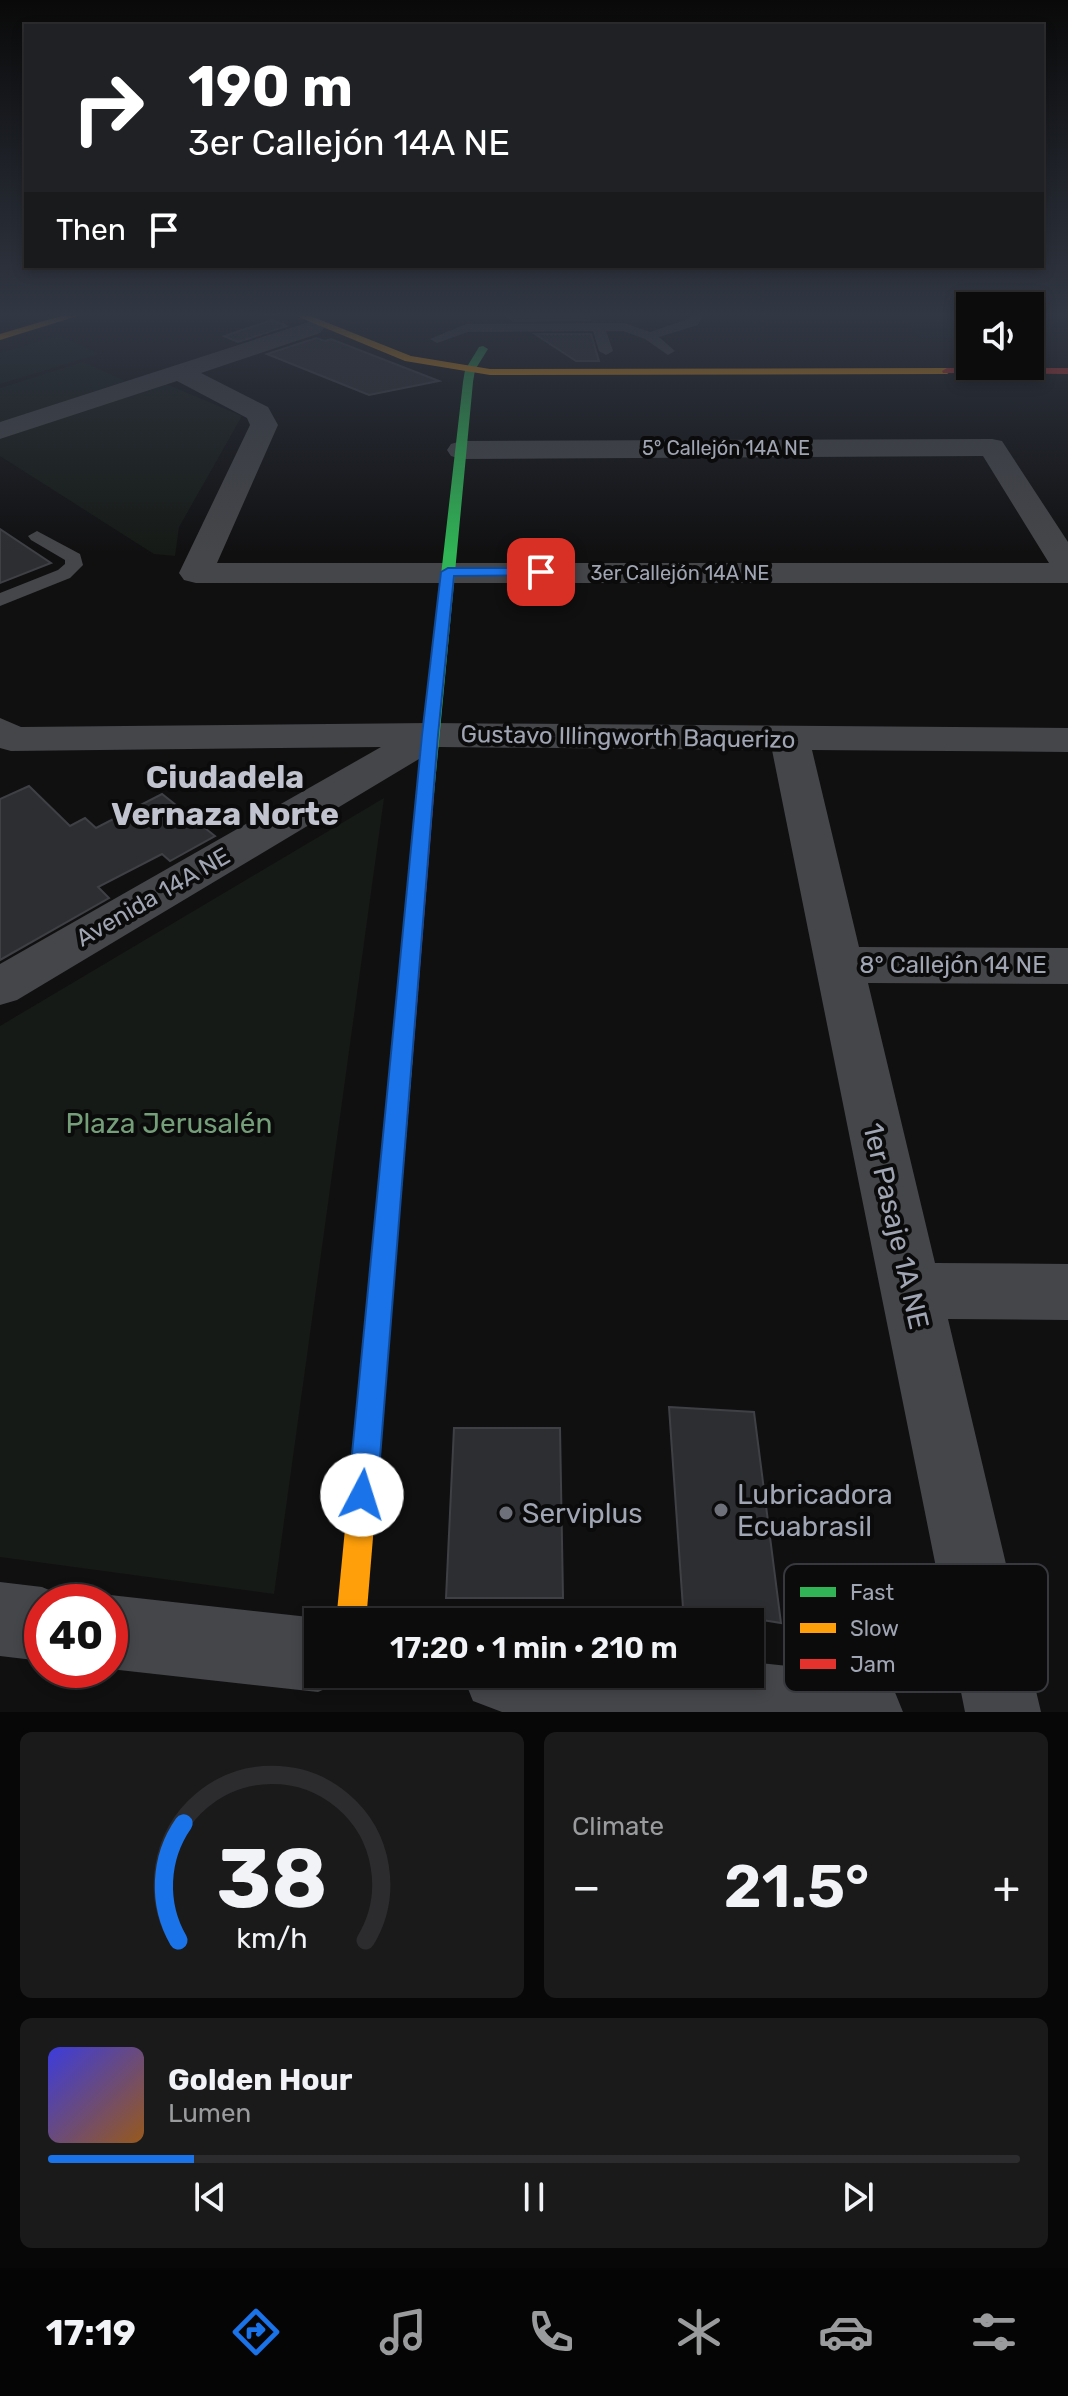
<!DOCTYPE html>
<meta charset="utf-8">
<style>
body{margin:0;font-family:Rubik,sans-serif;background:#1a1a1b;color:#f1f3f6;height:100vh;display:flex;flex-direction:column;font-size:30px;white-space:nowrap}
*{box-sizing:border-box;margin:0}
p{font-size:26px;color:#9a9b9d}
.icon{flex:none;width:44px;height:44px;fill:none;stroke:currentColor;stroke-width:2;stroke-linecap:round;stroke-linejoin:round}
.map{position:relative;height:1712px;overflow:hidden}
.details{display:flex;flex-direction:column;gap:20px;padding:20px;background:#070707;flex:1}
.details>*{flex:none}
.banner{position:absolute;left:24px;top:24px;width:1020px;height:244px;border-radius:0px;box-shadow:0 4px 12px #0003,0 0 0 2px #2c2c2e;background:#202124;color:#fff;overflow:hidden}
.buttons{position:absolute;left:956px;top:292px;display:grid;gap:16px}
.buttons a{display:grid;place-items:center;width:88px;height:88px;border-radius:0px;background:#0c0c0d;box-shadow:0 4px 12px #0003,0 0 0 2px #2c2c2e;font-size:40px}
.speed{position:absolute;left:24px;top:1584px;display:flex;gap:16px;font-size:40px;font-weight:700;text-align:center}
.speed>*{display:grid;place-content:center;width:104px;height:104px;border-radius:50%;background:#0c0c0d;box-shadow:0 4px 12px #0003,0 0 0 2px #2c2c2e;line-height:1}
.speed .limit{border:12px solid #d22;background:#fff;color:#111}
.pin{position:absolute;display:grid;place-items:center;width:68px;height:68px;color:#fff;margin:-34px;border-radius:16px;box-shadow:0 4px 12px #0006}
.me{position:absolute;width:88px;margin:-44px;rotate:5deg;stroke-linejoin:round;filter:drop-shadow(0 0 6px #0008)}
.turn{display:flex;align-items:center;gap:28px;height:168px;padding:0 32px;font-size:36px}
.turn .icon{width:104px;height:104px;stroke-width:2.5}
.turn b{display:block;font-size:56px;line-height:68px}
.then{display:flex;align-items:center;height:76px;padding:0 32px;background:#0003;gap:16px;font-size:30px}
.big{font-size:60px;font-weight:600;line-height:1.1}
.details .tile{flex:1;display:flex;flex-direction:column;justify-content:center;gap:12px;min-width:0;padding:0 28px;border-radius:12px;background:#1a1a1b}
.details .dial{align-items:center;gap:0}
.dial svg{height:208px;overflow:visible;fill:none;stroke:#2c2c2e;stroke-width:7;stroke-linecap:round;text-anchor:middle}
.dial text{fill:#f1f3f6;stroke:none}
.song{display:flex;align-items:center;gap:24px}
.cover{width:96px;height:96px;border-radius:12px;background:linear-gradient(135deg,hsl(240 70% 55%),hsl(30 70% 35%))}
.played{height:8px;border-radius:4px;background:linear-gradient(90deg,#1a73e8 15%,#2c2c2e 15%)}
.keys{display:flex;justify-content:space-around;direction:ltr}
.heat{display:flex;justify-content:space-between;align-items:center;font-size:44px;direction:ltr}
.details .tiles{flex:1;display:grid;gap:20px;grid-template-columns:1fr 1fr}
.tile:last-child{grid-column:span 2}
.trip{position:absolute;left:304px;top:1608px;width:460px;height:80px;border-radius:0px;background:#0c0c0d;box-shadow:0 4px 12px #0003,0 0 0 2px #2c2c2e;font-weight:600;line-height:80px;text-align:center}
.tab-bar{display:flex;height:128px;justify-content:space-around;align-items:center;background:#050505;color:#9a9b9d}
.tab-bar .icon{width:56px;height:56px}
.tab-bar .active{color:#1a73e8}
.tab-bar b{font-size:36px;color:#f1f3f6}
.map>svg:first-child{display:block}
.green{fill:#151a16}
.building{fill:#2d2e31;stroke:#3f4045;stroke-width:2}
.lines{fill:none;stroke-linecap:round;stroke-linejoin:round}
.lane{fill:#454649;fill-rule:evenodd}
.street{fill:#454649;fill-rule:evenodd}
.fast{fill:#30b455;fill-rule:evenodd}
.slow{fill:#ff9f0a;fill-rule:evenodd}
.jam{fill:#e5322d;fill-rule:evenodd}
.route{fill:#1a73e8;stroke:#114b97;stroke-width:2}
.poi-dot{fill:#6e717a;stroke:#0b0b0c;stroke-width:3}
.labels{text-anchor:middle;dominant-baseline:central;stroke-width:8;stroke-linejoin:round;paint-order:stroke}
.far-street-label{font-size:20px;fill:#a0a5b3;stroke:#0b0b0c}
.street-label{font-size:24px;fill:#a0a5b3;stroke:#0b0b0c}
.near-park-label{font-size:28px;fill:#759f79;stroke:#0b0b0c}
.near-street-label{font-size:28px;fill:#a0a5b3;stroke:#0b0b0c}
.near-poi-label{font-size:28px;fill:#a0a5b3;stroke:#0b0b0c;text-anchor:start}
.district-label{font-size:32px;font-weight:bold;fill:#c1c4cf;stroke:#0b0b0c}
.key{fill:#0b0b0c;stroke:#38393e;stroke-width:2}
.key-label{font-size:22px;fill:#a0a5b3}
</style>
<div class="map">
<svg width="1068" height="1712" viewBox="0 0 1068 1712">
<rect width="100%" height="100%" fill="#101011"/>
<g class="green">
<polygon points="904,313 970,313 970,338 919,338"/>
<polygon points="59,335 99,354 0,384 0,353"/>
<polygon points="83,362 128,382 4,424 0,422 0,388"/>
<polygon points="164,383 242,416 179,527 175,556 154,554 0,456 0,439"/>
<polygon points="384,798 274,1594 0,1557 0,1026"/>
</g>
<g class="building">
<polygon points="503,313 589,313 590,320 514,321"/>
<polygon points="272,320 287,326 238,342 224,336"/>
<polygon points="535,334 591,334 599,361 576,361"/>
<polygon points="316,338 325,341 331,339 439,381 369,395 267,354"/>
<polygon points="0,529 51,563 0,583"/>
<polygon points="29,786 70,826 85,818 96,828 162,794 215,836 170,861 162,854 98,887 109,898 0,960 0,799"/>
<polygon points="669,1407 754,1412 781,1623 683,1608"/>
<polygon points="454,1428 560,1428 563,1598 446,1598"/>
</g>
<g class="lines">
<g class="lane">
<polygon points="692,313 704,313 698,325 659,337 675,351 668,355 645,339 623,331 606,331 613,351 606,355 599,351 593,331 468,332 437,343 430,339 466,324 624,323 650,332 688,319"/>
<polygon points="37,531 80,554 83,565 70,578 0,606 0,593 58,570 65,564 65,560 31,540 28,536"/>
</g>
<g class="street">
<polygon points="312,321 320,323 324,328 320,333 201,373 268,407 278,425 217,563 1049,563 983,456 461,459 451,456 447,450 451,444 461,441 992,439 1002,441 1068,542 1068,583 196,583 184,580 179,573 250,425 247,418 177,381 0,439 0,422"/>
<polygon points="0,718 21,727 430,723 1068,728 1068,752 812,750 859,947 1068,948 1068,984 868,983 935,1263 1068,1264 1068,1320 948,1319 1041,1712 965,1712 772,750 439,747 17,1000 0,1005 0,964 381,747 11,751 0,748"/>
<polygon points="0,1582 42,1587 68,1598 70,1602 42,1602 42,1661 0,1656"/>
<polygon points="110,1595 318,1618 329,1622 318,1622 318,1674 348,1674 344,1681 318,1692 110,1669 110,1602 93,1602"/>
<polygon points="750,1662 865,1674 892,1685 903,1712 502,1712 473,1701 462,1674 750,1674"/>
</g>
<polygon class="fast" points="483,346 488,349 475,370 473,382 434,794 425,799 416,794 463,382 465,370 479,347"/>
<g class="slow">
<polygon points="71,313 87,313 0,340 0,334"/>
<polygon points="289,313 303,313 411,356 490,369 947,368 952,371 947,374 490,375 405,361"/>
<polygon points="402,1046 409,1048 413,1054 366,1622 336,1622 391,1054 395,1048"/>
</g>
<g class="jam">
<polygon points="947,368 1068,368 1068,374 943,373 942,371"/>
<polygon points="425,789 434,794 413,1054 409,1060 402,1062 395,1060 391,1054 416,794"/>
</g>
</g>
<linearGradient id="sky" x2="0" y2="1"><stop stop-color="#090909"/><stop offset="0.57" stop-color="#313743"/><stop offset="1" stop-color="#313743" stop-opacity="0"/></linearGradient>
<rect width="1068" height="553" fill="url(#sky)"/>
<polygon class="route" points="541,568 548,572 546,575 454,576 438,735 377,1495 372,1505 362,1510 352,1505 348,1495 422,735 441,572 448,568"/>
<g class="poi-dot">
<circle cx="721" cy="1510" r="8"/>
<circle cx="506" cy="1513" r="8"/>
</g>
<g class="labels">
<g class="far-street-label">
<text x="726" y="448">5° Callejón 14A NE</text>
<text x="680" y="573">3er Callejón 14A NE</text>
</g>
<g class="street-label">
<text transform="translate(628 737) rotate(1)">Gustavo Illingworth Baquerizo</text>
<text transform="translate(153 897) rotate(-30)">Avenida 14A NE</text>
<text x="953" y="965">8° Callejón 14 NE</text>
</g>
<g class="near-park-label">
<text x="169" y="1123">Plaza Jerusalén</text>
</g>
<g class="near-street-label">
<text transform="translate(896 1226) rotate(77)">1er Pasaje 1A NE</text>
</g>
<g class="near-poi-label">
<text x="737" y="1494">Lubricadora<tspan x="737" dy="32">Ecuabrasil</tspan></text>
<text x="522" y="1513">Serviplus</text>
</g>
<g class="district-label">
<text x="225" y="777">Ciudadela<tspan x="225" dy="37">Vernaza Norte</tspan></text>
</g>
</g>
<rect x="784" y="1564" width="264" height="128" rx="12" class="key"/>
<rect x="800" y="1587" width="36" height="10" fill="#30b455"/>
<rect x="800" y="1623" width="36" height="10" fill="#ff9f0a"/>
<rect x="800" y="1659" width="36" height="10" fill="#e5322d"/>
<g class="key-label">
<text x="850" y="1600">Fast</text>
<text x="850" y="1636">Slow</text>
<text x="850" y="1672">Jam</text>
</g>
</svg>
<div class="buttons">
<a><svg class="icon" aria-label="sound" viewBox="0 0 24 24"><path d="M4 9h4l5-4v14l-5-4H4zM17 9q2 3 0 6"/></svg></a>
</div>
<div class="speed"><div class="limit">40</div></div>
<div class="pin" style="left:541px;top:572px;background:#d93025"><svg class="icon" aria-label="arrive" viewBox="0 0 24 24"><path d="M6 21V4h12l-3 4 3 4H6"/></svg></div>
<svg class="me" style="left:362px;top:1495px" viewBox="-20 -20 40 40"><circle r="19" fill="#fff"/><path d="M0-13L10 11 0 6-10 11z" fill="#1a73e8"/></svg>
<div class="trip">17:20 · 1 min · 210 m</div>
<div class="banner">
<div class="turn"><svg class="icon" aria-label="right" viewBox="0 0 24 24"><path d="M7 20v-9h11M14 6l5 5-5 5"/></svg><div><b>190 m</b>3er Callejón 14A NE</div></div>
<div class="then">Then<svg class="icon" aria-label="arrive" viewBox="0 0 24 24"><path d="M6 21V4h12l-3 4 3 4H6"/></svg></div>
</div>
</div>
<section class="details">
<div class="tiles">
<div class="tile dial"><svg viewBox="0 0 100 80">
<path d="M14 69A42 42 0 1 1 86 69"/>
<path d="M14 69A42 42 0 0 1 16 24" stroke="#1a73e8"/>
<text x="50" y="56" font-size="32" font-weight="700">38</text>
<text x="50" y="72" font-size="11">km/h</text>
</svg></div>
<div class="tile"><p>Climate</p>
<div class="heat"><a>−</a><b class="big">21.5°</b><a>+</a></div>
</div>
<div class="tile">
<div class="song"><i class="cover"></i><div><b>Golden Hour</b><p>Lumen</p></div></div>
<div class="played"></div>
<div class="keys"><svg class="icon" aria-label="previous" viewBox="0 0 24 24"><path d="M18 5L8 12l10 7zM5 5v14"/></svg><svg class="icon" aria-label="pause" viewBox="0 0 24 24"><path d="M8 5v14M16 5v14"/></svg><svg class="icon" aria-label="next" viewBox="0 0 24 24"><path d="M6 5l10 7-10 7zM19 5v14"/></svg></div>
</div>
</div>
</section>
<nav class="tab-bar">
<b>17:19</b>
<svg class="icon active" aria-label="directions" viewBox="0 0 24 24"><path d="M12 3l9 9-9 9-9-9zM9 14v-3h6M13 9l2 2-2 2"/></svg>
<svg class="icon" aria-label="music" viewBox="0 0 24 24"><path d="M9 18V5l10-2v13"/><circle cx="6" cy="18" r="3"/><circle cx="16" cy="16" r="3"/></svg>
<svg class="icon" aria-label="phone" viewBox="0 0 24 24"><path d="M5 4h4l2 5-3 2q2 4 5 5l2-3 5 2v4C11 20 4 13 5 4z"/></svg>
<svg class="icon" aria-label="climate" viewBox="0 0 24 24"><path d="M12 3v18M4 7l16 10M4 17L20 7"/></svg>
<svg class="icon" aria-label="car" viewBox="0 0 24 24"><path d="M5 17H2v-5l4-1 3-4h7l3 4 3 1v5h-3M9 17h6M6 11h13"/><circle cx="7" cy="17" r="2"/><circle cx="17" cy="17" r="2"/></svg>
<svg class="icon" aria-label="filters" viewBox="0 0 24 24"><path d="M4 7h16M4 17h16"/><circle cx="9" cy="7" r="2"/><circle cx="15" cy="17" r="2"/></svg>
</nav>
